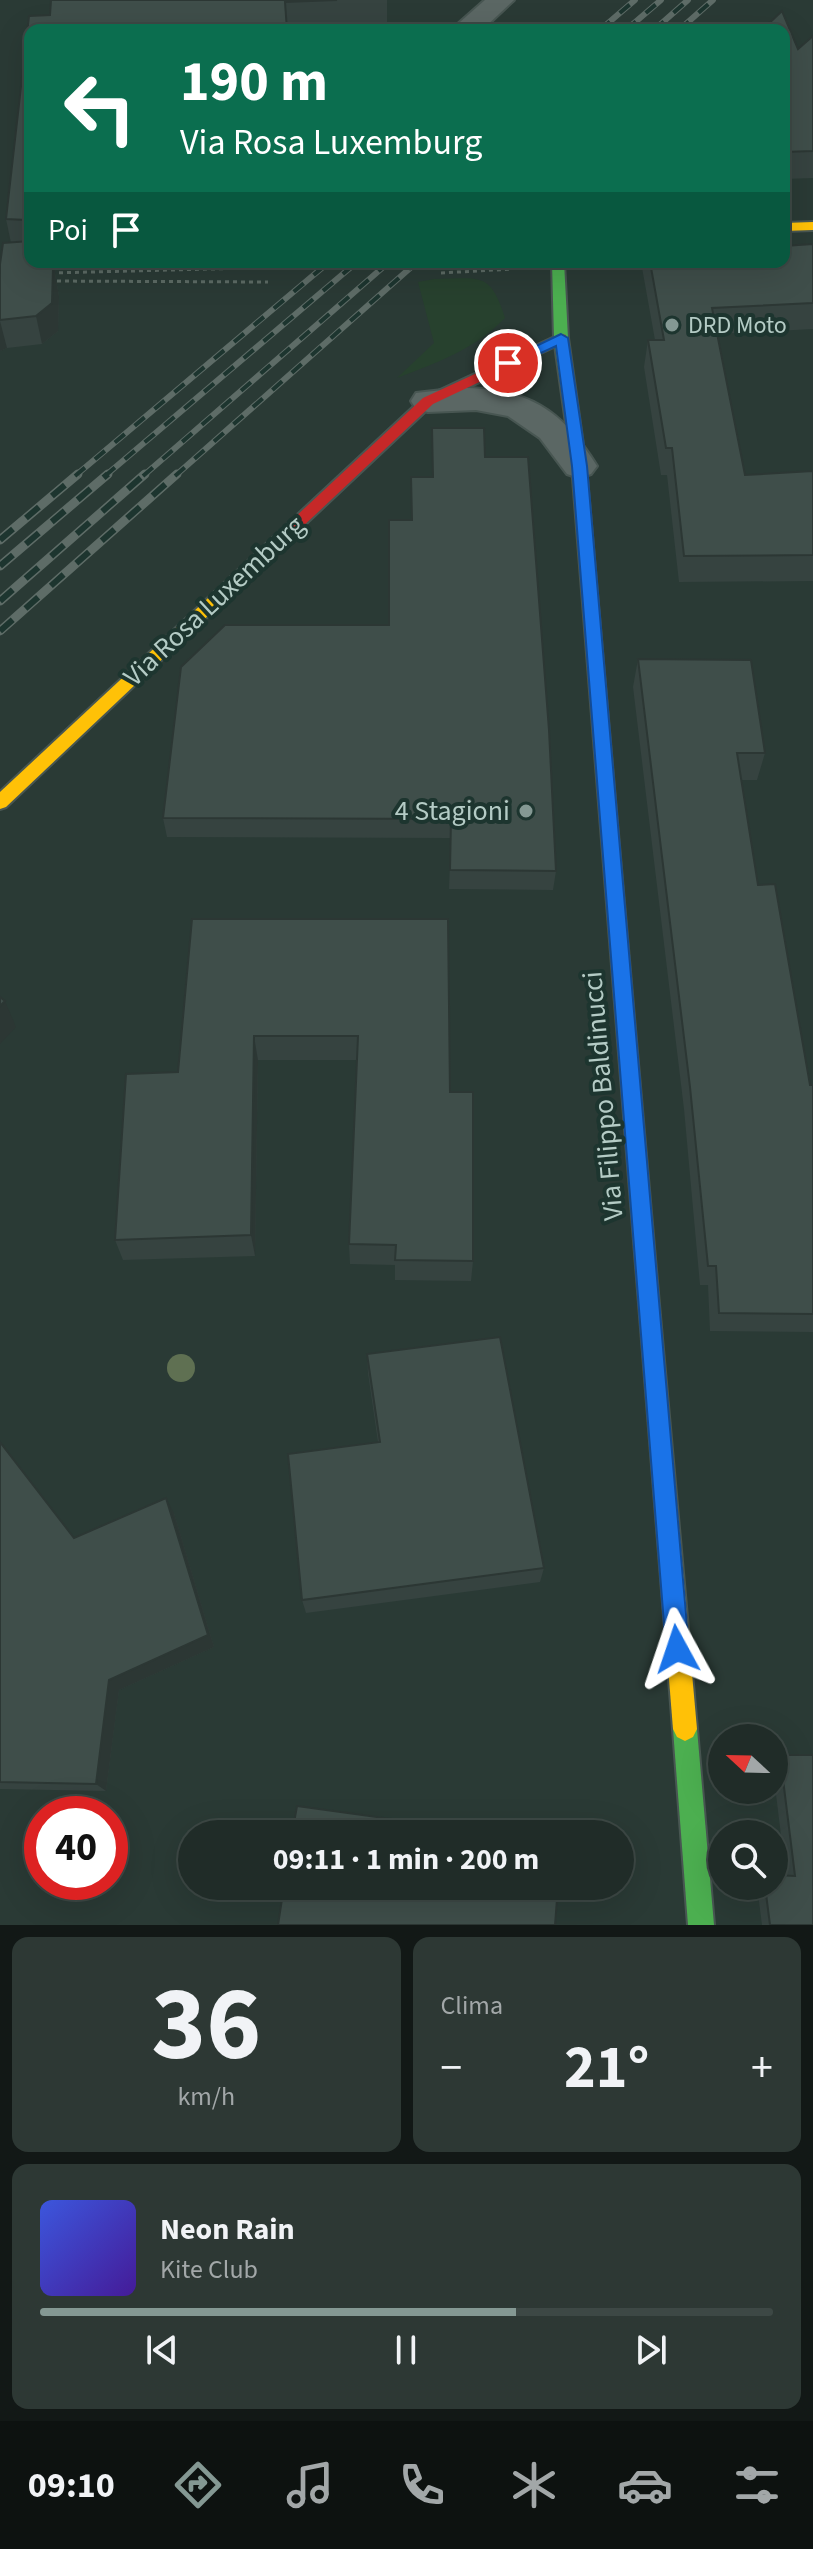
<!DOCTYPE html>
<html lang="it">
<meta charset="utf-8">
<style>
body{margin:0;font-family:"Source Sans 3",sans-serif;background:#2d3834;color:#f1f3f6;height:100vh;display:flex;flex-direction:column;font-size:30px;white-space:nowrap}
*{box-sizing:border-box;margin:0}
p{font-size:26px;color:#a2a7a8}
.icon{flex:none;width:44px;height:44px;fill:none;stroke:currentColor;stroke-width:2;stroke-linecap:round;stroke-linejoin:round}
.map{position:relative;height:1925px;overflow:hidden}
.sheet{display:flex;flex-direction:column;gap:12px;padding:12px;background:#121816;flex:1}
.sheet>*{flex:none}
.hud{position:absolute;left:24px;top:24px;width:766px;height:244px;border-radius:16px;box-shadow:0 8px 32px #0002,0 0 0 2px #3d4845;background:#0b6e4f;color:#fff;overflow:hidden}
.needle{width:52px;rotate:292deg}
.tools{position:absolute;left:708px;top:1724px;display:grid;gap:16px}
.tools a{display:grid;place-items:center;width:80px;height:80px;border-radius:50%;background:#202c28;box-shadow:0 8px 32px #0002,0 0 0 2px #3d4845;font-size:40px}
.speed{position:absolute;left:24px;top:1796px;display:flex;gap:16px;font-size:40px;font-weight:700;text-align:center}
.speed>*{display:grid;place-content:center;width:104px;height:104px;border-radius:50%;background:#202c28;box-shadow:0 8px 32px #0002,0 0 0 2px #3d4845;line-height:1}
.speed .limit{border:12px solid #d22;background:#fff;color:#111}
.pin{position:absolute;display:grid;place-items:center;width:68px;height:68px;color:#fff;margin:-34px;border:4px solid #fff;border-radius:50%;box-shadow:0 2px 8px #0007}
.me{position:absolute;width:88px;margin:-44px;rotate:355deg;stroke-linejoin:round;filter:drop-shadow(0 0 6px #0008)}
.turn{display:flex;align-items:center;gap:28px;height:168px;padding:0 24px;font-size:36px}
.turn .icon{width:104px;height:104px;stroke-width:2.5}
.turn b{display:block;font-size:56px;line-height:68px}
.then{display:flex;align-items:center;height:76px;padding:0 24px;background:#0003;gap:16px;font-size:30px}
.big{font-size:60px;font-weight:700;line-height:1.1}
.sheet .tile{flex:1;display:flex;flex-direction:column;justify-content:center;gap:12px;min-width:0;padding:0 28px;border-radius:16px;background:#2d3834}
.sheet .dial{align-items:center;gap:0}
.dial b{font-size:104px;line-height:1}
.song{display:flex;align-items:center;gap:24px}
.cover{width:96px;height:96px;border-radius:12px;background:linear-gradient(135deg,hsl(230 70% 55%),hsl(260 70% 35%))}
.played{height:8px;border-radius:4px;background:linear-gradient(90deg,#849893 65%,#3d4845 65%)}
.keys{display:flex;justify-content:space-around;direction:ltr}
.heat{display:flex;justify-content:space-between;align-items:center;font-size:44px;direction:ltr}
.sheet .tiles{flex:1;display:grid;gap:12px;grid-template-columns:1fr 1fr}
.tile:last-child{grid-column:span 2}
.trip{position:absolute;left:178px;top:1820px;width:456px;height:80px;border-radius:40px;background:#202c28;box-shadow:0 8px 32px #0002,0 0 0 2px #3d4845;font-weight:700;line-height:80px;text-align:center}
.tabs{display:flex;height:128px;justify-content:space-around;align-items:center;background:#0d1210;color:#a2a7a8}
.tabs .icon{width:56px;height:56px}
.tabs .active{color:#849893}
.tabs b{font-size:36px;color:#f1f3f6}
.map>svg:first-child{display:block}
.green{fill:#27412e}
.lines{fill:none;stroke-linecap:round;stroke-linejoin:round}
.street-casing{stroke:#485652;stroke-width:4}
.fast-casing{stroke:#485652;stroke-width:4}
.slow-casing{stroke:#485652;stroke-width:4}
.jam-casing{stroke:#485652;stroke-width:4}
.path{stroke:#5c6a64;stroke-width:3;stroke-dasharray:4 4;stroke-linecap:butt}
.street{fill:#5b6764;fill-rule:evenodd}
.fast{fill:#4caf50;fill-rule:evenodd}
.slow{fill:#ffc107;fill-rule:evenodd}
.jam{fill:#c62828;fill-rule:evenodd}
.rail-far1-casing{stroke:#5e6c67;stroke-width:6}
.rail-casing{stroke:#5e6c67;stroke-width:9}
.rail-far1{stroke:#1d352f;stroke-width:4;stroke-dasharray:13;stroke-linecap:butt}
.rail{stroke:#1d352f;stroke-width:6;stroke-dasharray:17;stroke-linecap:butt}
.tree{fill:#5f7052}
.wall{fill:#364340}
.shaded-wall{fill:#2c3734}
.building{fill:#3f4e4a;stroke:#2c3734;stroke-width:2}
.route{fill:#1a73e8;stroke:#114b97;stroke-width:2}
.poi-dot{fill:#849893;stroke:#1d352f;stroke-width:3}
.labels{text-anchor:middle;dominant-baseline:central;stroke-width:8;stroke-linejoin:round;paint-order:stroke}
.far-poi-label{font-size:24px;fill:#b4cbc5;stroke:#1d352f;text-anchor:start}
.street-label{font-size:28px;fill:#b4cbc5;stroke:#1d352f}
.poi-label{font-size:28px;fill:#b4cbc5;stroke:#1d352f;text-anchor:end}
</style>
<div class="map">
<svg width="813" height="1925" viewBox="0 0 813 1925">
<rect width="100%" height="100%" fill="#2a3a35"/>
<path class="green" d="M 434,279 C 479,279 490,270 505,318 C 474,350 438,362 397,378 L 434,343 L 418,282 Z"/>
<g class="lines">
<defs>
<g id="street">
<polygon points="485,0 514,0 482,30 451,30"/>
<path d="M 460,388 C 527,388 562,409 597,466 L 591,474 L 579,478 L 567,474 L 540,438 L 508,416 L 476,410 L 428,412 L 416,409 L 411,401 L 416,393 Z"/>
</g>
<g id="fast">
<polygon points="552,262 564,262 568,338 586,466 660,1316 657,1323 650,1326 643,1323 640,1316 572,466 554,338"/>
<polygon points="685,1717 693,1721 697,1729 714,1925 688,1925 673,1729 677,1721"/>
</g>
<g id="slow">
<polygon points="813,222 813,230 784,231 784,223"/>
<polygon points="226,585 234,590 231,594 6,807 0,809 0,792 221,586"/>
<polygon points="650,1306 657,1309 660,1316 697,1729 693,1737 685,1741 677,1737 673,1729 640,1316 643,1309"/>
</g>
<polygon id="jam" points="561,334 566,335 566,341 433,404 231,594 221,594 221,586 423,398"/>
</defs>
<use href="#street" class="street-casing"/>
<use href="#fast" class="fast-casing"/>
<use href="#slow" class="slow-casing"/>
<use href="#jam" class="jam-casing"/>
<g class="path">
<polyline points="603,266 645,265"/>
<polyline points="51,273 290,267"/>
<polyline points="441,273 513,269"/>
<polyline points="49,281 268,282"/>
</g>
<use href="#street" class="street"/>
<use href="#fast" class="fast"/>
<use href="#slow" class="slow"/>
<use href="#jam" class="jam"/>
<defs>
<g id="rail-far1">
<polyline points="600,30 635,0"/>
<polyline points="626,30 661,0"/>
<polyline points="654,30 688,0"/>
<polyline points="679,30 713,0"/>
<polyline points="75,476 329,262"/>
<polyline points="105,476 357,262"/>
<polyline points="143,476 389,262"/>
<polyline points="175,476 417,262"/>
</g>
<g id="rail">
<polyline points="0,540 78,474"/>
<polyline points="0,566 108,474"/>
<polyline points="0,601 145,474"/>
<polyline points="0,631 177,474"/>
</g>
</defs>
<use href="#rail-far1" class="rail-far1-casing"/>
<use href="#rail" class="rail-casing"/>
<use href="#rail-far1" class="rail-far1"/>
<use href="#rail" class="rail"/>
</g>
<circle class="tree" cx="181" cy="1368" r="14"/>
<g class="wall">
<polygon points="51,0 387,0 387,26 287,30 30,30 30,262 56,262 55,274 59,296 58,331 42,344 7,348 0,351 0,264 3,243 11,243 6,219 29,16 50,15"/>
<polygon points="784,30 798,49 813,36 813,178 784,179"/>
<polygon points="813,244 813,329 717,334 745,475 813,471 813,581 679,582 667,475 661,475 644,367 648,340 655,340 641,262 784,262"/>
<polygon points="432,428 485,457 556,871 553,890 449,889 451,838 167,837 163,818 389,625 412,520 411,477 432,477"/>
<polygon points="638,659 765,753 757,780 741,780 758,885 810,1085 813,1085 813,1332 710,1331 708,1285 700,1285 684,1109 633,687"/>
<polygon points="192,919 450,1092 473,1261 471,1281 395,1280 395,1265 350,1264 349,1244 357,1060 258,1060 255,1256 123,1260 115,1240 178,1072"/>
<polygon points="367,1354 544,1568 540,1582 306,1613 302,1600 378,1442 368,1373"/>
<polygon points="0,1442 74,1538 174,1513 214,1647 119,1690 106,1791 0,1789"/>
<polygon points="780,1755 813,1925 762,1925 757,1886 774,1886 786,1876 774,1778 774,1759"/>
</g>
<g class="shaded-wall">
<polygon points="47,262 56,262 55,274 59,296 58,331 42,344 36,316"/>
<polygon points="0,321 7,348 0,351"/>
<polygon points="5,1001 16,1027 0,1044 0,1006"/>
<polygon points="254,1036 258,1060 255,1256 251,1235"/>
<polygon points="166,1498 174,1513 214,1647 119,1690 106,1791 96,1784 109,1680"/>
</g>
<g class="building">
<polygon points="51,0 337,0 285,2 287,30 30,30 30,231 27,231 26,220 6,219 29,16 50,15"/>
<polygon points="782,11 798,49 813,36 813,151 784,152 784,30 762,30"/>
<polygon points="30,241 30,262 47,262 46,268 53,268 52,303 36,316 0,320 0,264 3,243"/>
<polygon points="813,244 813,303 712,308 745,475 813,471 813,555 684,556 672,448 666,448 648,340 664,340 650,262 784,262 784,246"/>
<polygon points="432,428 484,428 485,457 528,457 549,730 556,871 450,870 451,819 163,818 181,667 225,625 389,625 389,520 412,520 411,477 433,477"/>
<polygon points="638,659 751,660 765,753 737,753 758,885 775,884 810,1085 813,1085 813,1314 719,1313 716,1266 708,1266 690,1087"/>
<polygon points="192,919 448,919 450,1092 473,1092 473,1261 395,1260 396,1245 349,1244 358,1036 254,1036 251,1235 115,1240 126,1074 178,1072"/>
<polygon points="0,997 5,1001 0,1006"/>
<polygon points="500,1337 544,1568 302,1600 288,1454 380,1442 367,1354"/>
<polygon points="0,1442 74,1538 166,1498 208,1635 109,1680 96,1784 0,1782"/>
<polygon points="780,1755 813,1755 813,1925 770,1925 765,1886 774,1886 774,1875 795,1876"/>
<polygon points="297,1806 500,1834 292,1834"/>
<polygon points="284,1886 558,1886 555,1925 278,1925"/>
</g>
<polygon class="route" points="561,334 568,338 587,466 689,1649 685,1658 677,1661 669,1658 666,1649 572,466 556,346 513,366 503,366 501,363"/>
<g class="poi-dot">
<circle cx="672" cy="325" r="8"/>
<circle cx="526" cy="811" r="8"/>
</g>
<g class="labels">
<g class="far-poi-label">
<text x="688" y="325">DRD Moto</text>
</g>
<g class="street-label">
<text transform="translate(214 601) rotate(-43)">Via Rosa Luxemburg</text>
<text transform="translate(603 1096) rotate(-95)">Via Filippo Baldinucci</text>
</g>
<g class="poi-label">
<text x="510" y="811">4 Stagioni</text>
</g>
</g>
</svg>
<div class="tools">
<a><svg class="needle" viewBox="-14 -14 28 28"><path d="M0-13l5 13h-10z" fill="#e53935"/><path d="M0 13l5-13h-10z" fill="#a2a7a8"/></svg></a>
<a><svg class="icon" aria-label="search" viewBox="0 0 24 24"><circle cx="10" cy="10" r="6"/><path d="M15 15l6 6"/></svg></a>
</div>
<div class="speed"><div class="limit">40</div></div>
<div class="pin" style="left:508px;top:363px;background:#d93025"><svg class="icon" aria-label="arrive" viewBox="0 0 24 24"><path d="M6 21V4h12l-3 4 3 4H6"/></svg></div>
<svg class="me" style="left:677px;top:1649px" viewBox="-20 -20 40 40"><path d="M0-17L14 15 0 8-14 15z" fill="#1a73e8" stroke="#fff" stroke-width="4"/></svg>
<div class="trip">09:11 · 1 min · 200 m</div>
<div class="hud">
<div class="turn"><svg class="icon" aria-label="left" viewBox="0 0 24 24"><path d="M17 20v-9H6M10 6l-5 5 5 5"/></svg><div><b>190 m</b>Via Rosa Luxemburg</div></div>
<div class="then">Poi<svg class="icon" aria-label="arrive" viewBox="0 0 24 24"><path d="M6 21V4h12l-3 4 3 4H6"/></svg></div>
</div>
</div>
<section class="sheet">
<div class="tiles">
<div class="tile dial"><b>36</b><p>km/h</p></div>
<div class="tile"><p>Clima</p>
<div class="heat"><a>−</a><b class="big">21°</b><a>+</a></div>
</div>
<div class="tile">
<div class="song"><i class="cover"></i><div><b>Neon Rain</b><p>Kite Club</p></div></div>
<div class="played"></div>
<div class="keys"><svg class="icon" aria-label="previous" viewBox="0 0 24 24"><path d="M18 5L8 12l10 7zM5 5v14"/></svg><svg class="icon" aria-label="pause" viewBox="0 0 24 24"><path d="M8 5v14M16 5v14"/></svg><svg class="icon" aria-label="next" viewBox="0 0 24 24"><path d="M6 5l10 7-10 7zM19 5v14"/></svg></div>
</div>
</div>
</section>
<nav class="tabs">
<b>09:10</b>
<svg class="icon active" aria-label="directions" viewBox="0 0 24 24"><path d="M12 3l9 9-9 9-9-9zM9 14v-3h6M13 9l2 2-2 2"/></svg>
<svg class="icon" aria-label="music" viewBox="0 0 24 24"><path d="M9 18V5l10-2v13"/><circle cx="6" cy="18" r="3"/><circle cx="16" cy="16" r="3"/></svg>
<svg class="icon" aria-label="phone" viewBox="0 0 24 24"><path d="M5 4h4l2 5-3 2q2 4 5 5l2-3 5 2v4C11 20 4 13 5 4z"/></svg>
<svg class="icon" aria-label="climate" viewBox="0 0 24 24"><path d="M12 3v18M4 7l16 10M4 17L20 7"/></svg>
<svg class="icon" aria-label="car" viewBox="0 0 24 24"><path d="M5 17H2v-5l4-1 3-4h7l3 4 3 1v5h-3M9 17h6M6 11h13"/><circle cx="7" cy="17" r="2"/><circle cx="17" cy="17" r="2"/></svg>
<svg class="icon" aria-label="filters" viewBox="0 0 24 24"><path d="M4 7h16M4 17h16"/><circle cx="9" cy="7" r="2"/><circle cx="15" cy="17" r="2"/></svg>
</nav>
